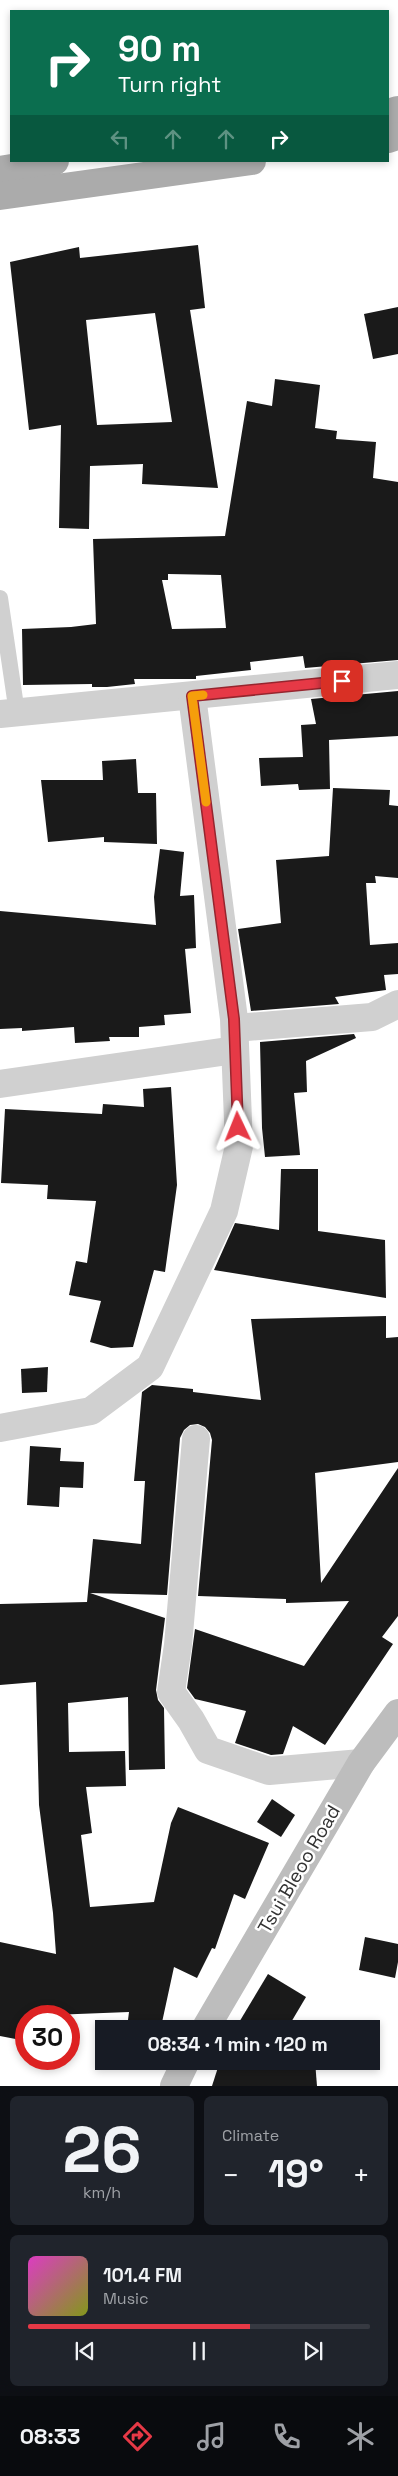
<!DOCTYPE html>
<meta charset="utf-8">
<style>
body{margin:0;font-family:"Space Grotesk",sans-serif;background:#20242c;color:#f1f3f6;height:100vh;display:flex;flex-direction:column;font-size:19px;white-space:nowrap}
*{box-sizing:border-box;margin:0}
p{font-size:16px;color:#9ea1a6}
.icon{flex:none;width:28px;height:28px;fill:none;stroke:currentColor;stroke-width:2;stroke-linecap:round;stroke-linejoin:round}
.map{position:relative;height:2086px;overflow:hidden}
.panel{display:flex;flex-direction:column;gap:10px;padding:10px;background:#0d0f14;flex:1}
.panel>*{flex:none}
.banner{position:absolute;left:10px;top:10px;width:379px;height:152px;border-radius:0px;box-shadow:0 2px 8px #0003;background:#0b6e4f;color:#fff;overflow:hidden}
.speed{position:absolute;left:15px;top:2005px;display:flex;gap:10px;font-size:25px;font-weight:700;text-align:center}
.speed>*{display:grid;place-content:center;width:65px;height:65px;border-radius:50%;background:#171b24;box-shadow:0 2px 8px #0003;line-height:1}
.speed .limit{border:8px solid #d22;background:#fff;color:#111}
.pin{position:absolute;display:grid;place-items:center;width:42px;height:42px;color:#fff;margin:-21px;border-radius:10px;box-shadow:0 2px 8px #0006}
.me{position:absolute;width:55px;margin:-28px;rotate:358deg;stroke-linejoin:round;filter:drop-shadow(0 0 4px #0008)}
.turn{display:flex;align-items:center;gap:18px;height:105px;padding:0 25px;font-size:22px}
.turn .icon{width:65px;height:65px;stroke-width:2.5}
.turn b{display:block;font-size:35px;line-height:42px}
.lanes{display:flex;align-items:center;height:48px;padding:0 25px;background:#0003;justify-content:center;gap:25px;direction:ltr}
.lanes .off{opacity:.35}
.big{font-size:38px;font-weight:700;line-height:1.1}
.panel .card{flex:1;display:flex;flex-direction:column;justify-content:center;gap:8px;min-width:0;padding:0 18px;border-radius:8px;background:#20242c}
.panel .dial{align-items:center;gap:0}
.dial b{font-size:65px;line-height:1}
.song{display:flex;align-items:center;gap:15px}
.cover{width:60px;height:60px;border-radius:8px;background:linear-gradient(135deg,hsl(310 70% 55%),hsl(70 70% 35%))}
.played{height:5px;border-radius:2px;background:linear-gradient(90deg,#e63946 65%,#363941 65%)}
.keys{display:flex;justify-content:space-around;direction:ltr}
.heat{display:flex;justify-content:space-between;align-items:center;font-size:28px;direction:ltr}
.panel .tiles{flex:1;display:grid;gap:10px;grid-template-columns:1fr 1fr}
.card:last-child{grid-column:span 2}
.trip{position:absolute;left:95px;top:2020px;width:285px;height:50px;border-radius:0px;background:#171b24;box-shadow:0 2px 8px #0003;font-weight:700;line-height:50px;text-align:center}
.tab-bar{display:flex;height:80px;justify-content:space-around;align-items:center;background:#090b0e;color:#9ea1a6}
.tab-bar .icon{width:35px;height:35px}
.tab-bar .selected{color:#e63946}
.tab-bar b{font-size:22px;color:#f1f3f6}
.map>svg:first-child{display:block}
.building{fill:#1a1a1a;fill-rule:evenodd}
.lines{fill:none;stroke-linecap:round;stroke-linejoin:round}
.lane{stroke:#d0d0d0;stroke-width:16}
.street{stroke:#d0d0d0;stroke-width:28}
.secondary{stroke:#bdbdbd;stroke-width:28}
.primary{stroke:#ababab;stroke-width:28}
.route-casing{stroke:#96252e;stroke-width:12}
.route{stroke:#e63946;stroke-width:9}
.slow{stroke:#f59e0b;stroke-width:9}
.labels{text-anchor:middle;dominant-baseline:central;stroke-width:5;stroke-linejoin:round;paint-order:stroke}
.street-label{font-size:19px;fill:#333;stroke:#fff}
</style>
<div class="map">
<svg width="398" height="2086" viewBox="0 0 398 2086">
<rect width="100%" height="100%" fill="#fff"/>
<g class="building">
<path d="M 198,245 L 205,308 L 190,310 L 218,488 L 142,484 L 143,464 L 90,466 L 89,529 L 59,528 L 61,425 L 29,430 L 10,262 L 79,247 L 80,258 ZM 155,313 L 172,422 L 97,425 L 86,320 Z"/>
<polygon points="398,307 398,354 373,359 364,314"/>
<path d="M 275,379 L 320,385 L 315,428 L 337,431 L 336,439 L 376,442 L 373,478 L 398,482 L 398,660 L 305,668 L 303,656 L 250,662 L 251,670 L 196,676 L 196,679 L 134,679 L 135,684 L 107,687 L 92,687 L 92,684 L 23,685 L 22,629 L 71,627 L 96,624 L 93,539 L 225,536 L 247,401 L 272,406 ZM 168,574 L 221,575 L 226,628 L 172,629 L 162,580 L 168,580 Z"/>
<polygon points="398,691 398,736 329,740 330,789 299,790 298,784 261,786 259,758 303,757 301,725 316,724 311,699"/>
<polygon points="136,759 138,793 156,793 157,844 104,842 104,837 48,842 41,780 103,780 102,761"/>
<polygon points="333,788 390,790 389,805 398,806 398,878 375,876 376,883 366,883 370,945 398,943 398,974 384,975 386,990 335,997 339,1004 251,1011 238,929 281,923 276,860 329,856"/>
<polygon points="160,849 184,852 180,896 194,895 196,948 185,949 191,1013 164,1015 165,1025 139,1027 139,1037 109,1037 110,1041 75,1043 74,1027 22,1031 22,1028 0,1029 0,911 156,925 154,897"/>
<polygon points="354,1034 356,1038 306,1061 307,1092 294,1093 300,1155 265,1157 262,1128 260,1042"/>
<polygon points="171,1087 177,1185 165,1272 154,1270 133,1347 111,1348 90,1342 101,1301 69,1295 76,1261 87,1263 96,1201 47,1199 48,1185 1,1183 5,1109 102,1114 103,1104 144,1107 143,1089"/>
<polygon points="281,1169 318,1169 318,1231 385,1240 386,1298 214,1270 235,1223 279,1230"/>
<polygon points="386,1316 386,1338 398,1337 398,1462 315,1473 321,1583 398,1468 398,1616 382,1637 393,1644 325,1745 293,1726 283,1754 271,1755 235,1743 246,1711 195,1699 187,1688 195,1629 304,1666 349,1601 286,1603 286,1599 198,1596 212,1440 210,1433 205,1427 198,1424 190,1425 184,1430 180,1438 167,1595 90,1593 165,1618 156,1690 158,1700 164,1708 165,1769 129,1770 128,1697 68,1703 69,1752 125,1751 126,1786 86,1787 92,1833 81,1835 90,1907 154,1902 171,1823 178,1807 269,1843 245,1899 234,1894 215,1949 212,1948 197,1978 174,1967 161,2027 128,2020 129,2012 26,2016 26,2041 0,2036 0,1942 56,1954 53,1913 39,1805 36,1682 0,1685 0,1604 87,1602 93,1539 141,1544 145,1481 134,1481 142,1392 152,1385 193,1389 193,1392 261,1400 251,1319"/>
<polygon points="48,1367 47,1392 22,1393 21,1369"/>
<polygon points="30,1446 61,1448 60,1461 84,1462 83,1488 60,1487 59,1507 27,1505"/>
<polygon points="272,1799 295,1815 281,1837 257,1822"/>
<polygon points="365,1937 398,1944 398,1962 395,1978 359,1970"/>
<polygon points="268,1974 306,1997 287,2029 235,2029"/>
<polygon points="220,2061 315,2061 317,2086 212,2086"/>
</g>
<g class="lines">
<polyline class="lane" points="0,598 17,713"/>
<g class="street">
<polyline points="0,714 398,675"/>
<polyline points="235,1028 372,1017 398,1004"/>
<polyline points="0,1084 235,1050"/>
<polyline points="0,1428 91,1411 150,1367 224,1211 239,1146 234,1019 192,696"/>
<polyline points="196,1439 178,1645 171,1692 191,1720 208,1750 269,1771 361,1763"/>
</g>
<g class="secondary">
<polyline points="205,2029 361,1763 398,1713"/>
<polyline points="174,2086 186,2061"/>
</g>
<g class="primary">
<polyline points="388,113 398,110"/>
<polyline points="388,139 398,136"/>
<polyline points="0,170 55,161"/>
<polyline points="0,196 252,161"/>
</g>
</g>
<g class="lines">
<defs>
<polyline id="route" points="238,1127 234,1019 192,696 342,681"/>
</defs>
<use href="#route" class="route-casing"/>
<use href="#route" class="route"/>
<polyline class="slow" points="203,695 192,696 206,802"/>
</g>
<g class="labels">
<g class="street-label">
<text transform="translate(299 1869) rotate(-60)">Tsui Bleoo Road</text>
</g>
</g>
</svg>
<div class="speed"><div class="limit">30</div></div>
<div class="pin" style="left:342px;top:681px;background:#d93025"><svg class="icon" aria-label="arrive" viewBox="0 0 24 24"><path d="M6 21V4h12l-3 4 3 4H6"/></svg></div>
<svg class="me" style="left:238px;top:1127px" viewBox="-20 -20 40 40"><path d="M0-17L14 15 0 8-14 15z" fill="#e63946" stroke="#fff" stroke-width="4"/></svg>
<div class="trip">08:34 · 1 min · 120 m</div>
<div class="banner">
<div class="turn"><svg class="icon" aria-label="right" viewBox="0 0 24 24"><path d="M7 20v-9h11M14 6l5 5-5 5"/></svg><div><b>90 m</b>Turn right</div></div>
<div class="lanes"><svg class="icon off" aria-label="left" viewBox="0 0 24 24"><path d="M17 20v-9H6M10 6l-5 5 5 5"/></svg><svg class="icon off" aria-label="ahead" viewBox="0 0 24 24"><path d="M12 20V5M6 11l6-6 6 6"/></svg><svg class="icon off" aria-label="ahead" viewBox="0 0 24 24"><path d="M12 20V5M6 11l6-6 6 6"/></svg><svg class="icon" aria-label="right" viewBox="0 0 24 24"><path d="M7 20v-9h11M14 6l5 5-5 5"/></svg></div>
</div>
</div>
<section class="panel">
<div class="tiles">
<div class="card dial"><b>26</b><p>km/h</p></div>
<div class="card"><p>Climate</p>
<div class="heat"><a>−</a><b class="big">19°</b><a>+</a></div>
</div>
<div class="card">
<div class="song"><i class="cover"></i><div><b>101.4 FM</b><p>Music</p></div></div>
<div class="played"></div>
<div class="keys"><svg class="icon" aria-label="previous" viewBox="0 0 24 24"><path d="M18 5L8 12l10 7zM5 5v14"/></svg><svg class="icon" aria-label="pause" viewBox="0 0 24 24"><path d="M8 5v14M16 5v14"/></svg><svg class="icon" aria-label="next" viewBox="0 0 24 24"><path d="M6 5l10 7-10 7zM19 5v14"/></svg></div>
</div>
</div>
</section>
<nav class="tab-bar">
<b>08:33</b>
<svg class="icon selected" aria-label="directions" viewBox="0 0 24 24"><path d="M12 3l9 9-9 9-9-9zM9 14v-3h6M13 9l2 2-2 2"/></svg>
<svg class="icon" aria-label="music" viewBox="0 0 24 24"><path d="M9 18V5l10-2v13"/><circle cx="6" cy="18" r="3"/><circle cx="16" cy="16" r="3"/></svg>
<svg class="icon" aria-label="phone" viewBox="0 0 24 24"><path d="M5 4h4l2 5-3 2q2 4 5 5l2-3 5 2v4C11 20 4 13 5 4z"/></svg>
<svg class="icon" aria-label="climate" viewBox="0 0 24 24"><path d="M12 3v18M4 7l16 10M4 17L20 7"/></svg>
</nav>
